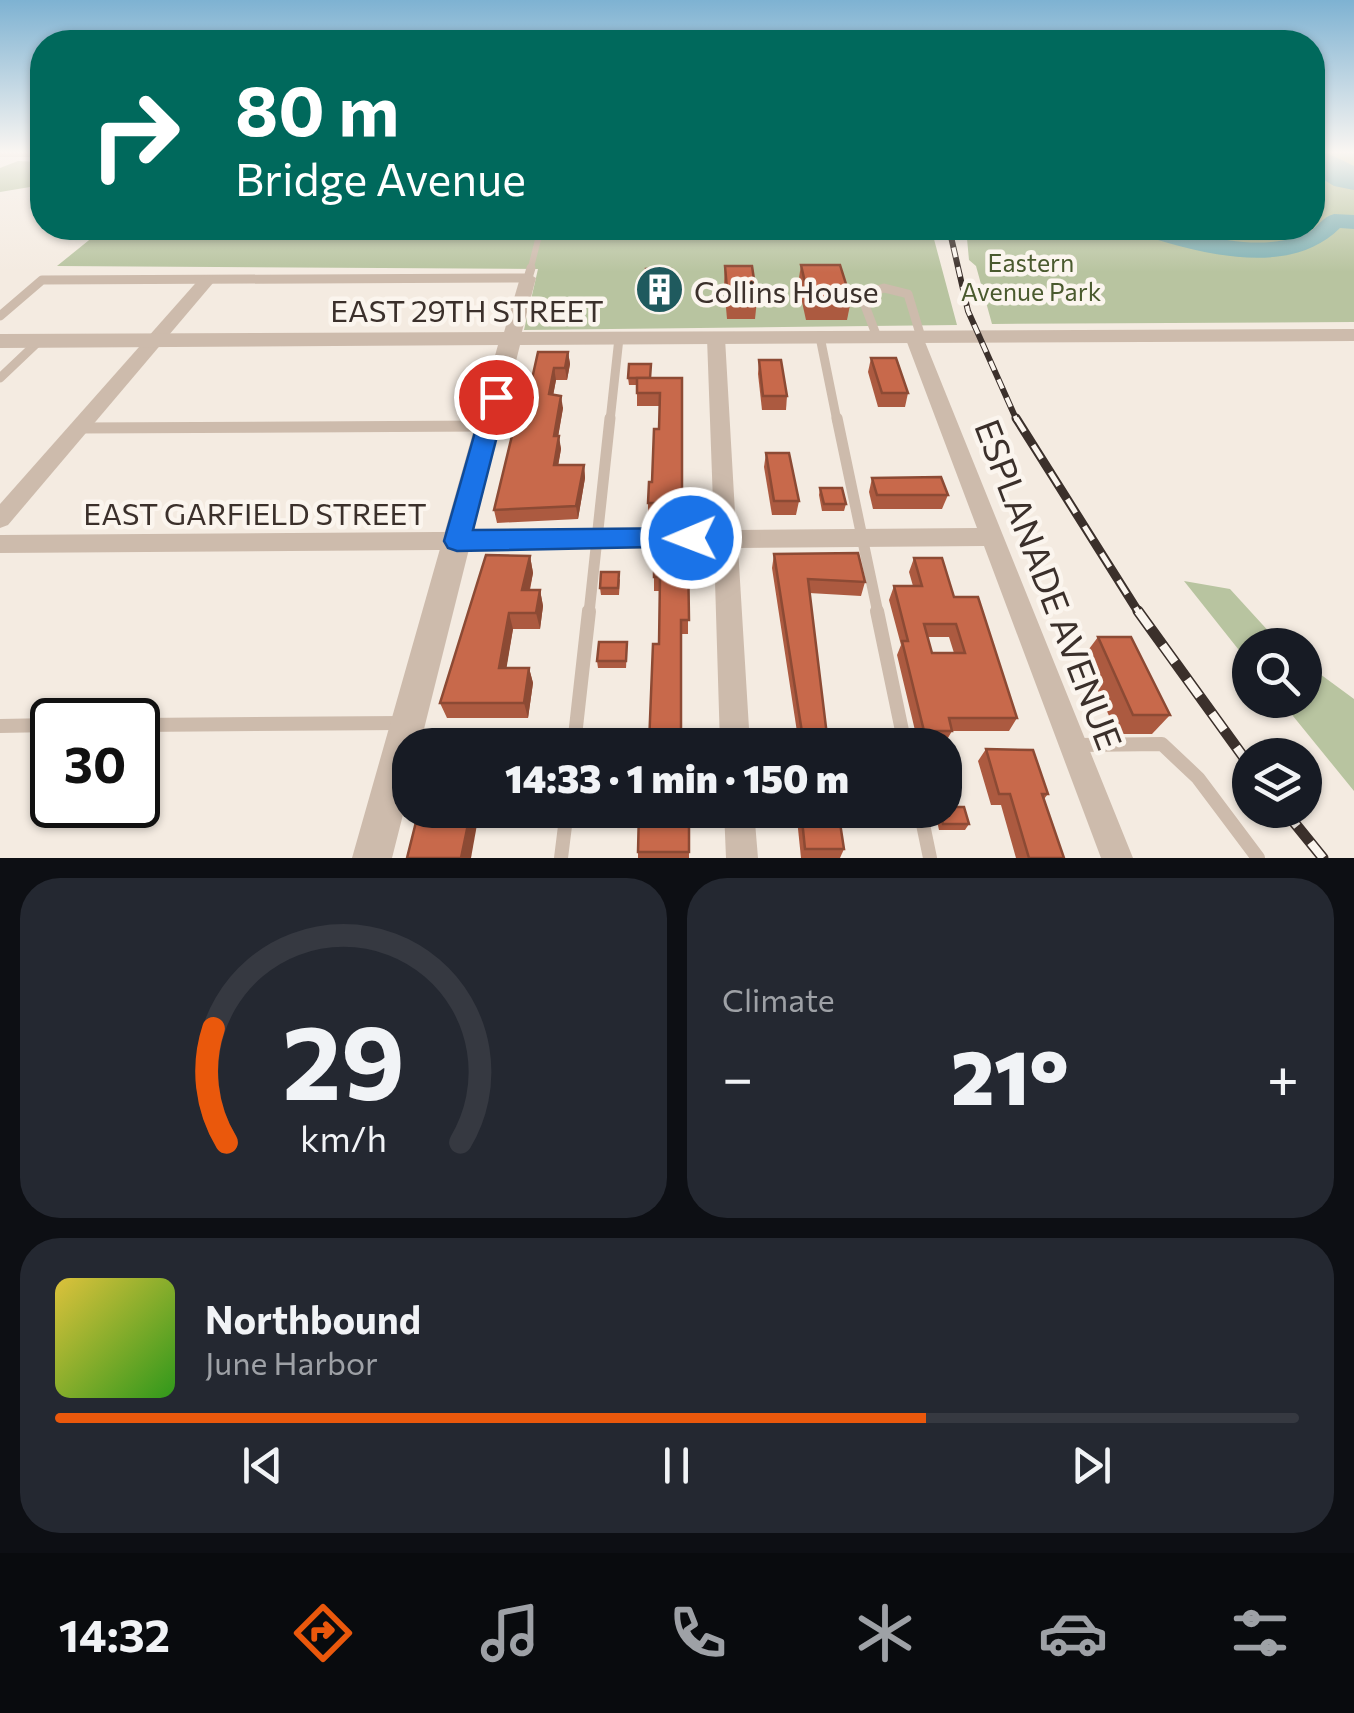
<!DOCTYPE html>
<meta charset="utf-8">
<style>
body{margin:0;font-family:Commissioner,sans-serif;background:#242831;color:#f1f3f6;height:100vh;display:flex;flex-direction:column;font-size:38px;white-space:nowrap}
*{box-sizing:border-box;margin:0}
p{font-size:32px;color:#9ea1a6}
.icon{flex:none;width:55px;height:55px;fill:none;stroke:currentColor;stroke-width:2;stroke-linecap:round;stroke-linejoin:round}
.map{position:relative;height:858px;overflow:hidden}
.details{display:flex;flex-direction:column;gap:20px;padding:20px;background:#0d0f14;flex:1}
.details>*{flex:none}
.guide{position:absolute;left:30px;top:30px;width:1295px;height:210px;border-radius:40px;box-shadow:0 2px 8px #0004;background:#00695c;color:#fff;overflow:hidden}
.tools{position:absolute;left:1232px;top:628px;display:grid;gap:20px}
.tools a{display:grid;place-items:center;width:90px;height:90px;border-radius:50%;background:#171b24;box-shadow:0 2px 8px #0004;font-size:50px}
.speed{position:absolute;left:30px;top:698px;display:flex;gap:20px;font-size:50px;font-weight:700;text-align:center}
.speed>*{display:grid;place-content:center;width:130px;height:130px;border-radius:50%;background:#171b24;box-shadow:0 2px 8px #0004;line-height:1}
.speed .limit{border:5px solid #111;border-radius:15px;background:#fff;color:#111}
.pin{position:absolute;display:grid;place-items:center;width:85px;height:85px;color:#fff;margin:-42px;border:5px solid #fff;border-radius:50%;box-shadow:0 2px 10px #0007}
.me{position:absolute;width:110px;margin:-55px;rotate:269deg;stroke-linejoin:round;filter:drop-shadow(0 0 8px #0008)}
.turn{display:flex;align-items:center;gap:35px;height:210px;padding:0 40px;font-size:45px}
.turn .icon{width:130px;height:130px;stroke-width:2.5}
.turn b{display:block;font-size:70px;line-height:85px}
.big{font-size:75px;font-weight:800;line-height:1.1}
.details .widget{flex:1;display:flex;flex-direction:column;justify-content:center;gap:15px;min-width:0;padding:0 35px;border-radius:40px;background:#242831}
.details .dial{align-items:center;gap:0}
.dial svg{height:260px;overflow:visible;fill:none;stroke:#363941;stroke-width:7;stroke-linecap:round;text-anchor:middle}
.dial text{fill:#f1f3f6;stroke:none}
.song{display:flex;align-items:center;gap:30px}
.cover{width:120px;height:120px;border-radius:15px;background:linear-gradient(135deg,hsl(50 70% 55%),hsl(110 70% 35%))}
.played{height:10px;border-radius:5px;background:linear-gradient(90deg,#ea580c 70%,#363941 70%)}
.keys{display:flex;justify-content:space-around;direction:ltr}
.heat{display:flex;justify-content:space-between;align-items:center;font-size:55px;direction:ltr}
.details .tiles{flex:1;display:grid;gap:20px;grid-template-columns:1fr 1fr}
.widget:last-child{grid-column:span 2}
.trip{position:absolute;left:392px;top:728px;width:570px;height:100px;border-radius:40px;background:#171b24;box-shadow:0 2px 8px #0004;font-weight:800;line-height:100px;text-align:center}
.tabs{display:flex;height:160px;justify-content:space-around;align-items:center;background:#090b0e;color:#9ea1a6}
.tabs .icon{width:70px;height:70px}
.tabs .on{color:#ea580c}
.tabs b{font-size:45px;color:#f1f3f6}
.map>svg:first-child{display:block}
.green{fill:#b8c4a0}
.water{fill:#7fb0b2}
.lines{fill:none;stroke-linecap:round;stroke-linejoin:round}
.river{fill:#7fb0b2;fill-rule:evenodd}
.service-far3{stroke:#cdbbac;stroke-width:6}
.service-far2{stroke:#cdbbac;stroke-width:9}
.service-far1{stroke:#cdbbac;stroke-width:11}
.service{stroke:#cdbbac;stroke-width:14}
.minor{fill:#cdbbac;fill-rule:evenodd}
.tertiary{fill:#cdbbac;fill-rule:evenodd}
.rail-far2-casing{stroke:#3b302b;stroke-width:6}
.rail-far1-casing{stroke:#3b302b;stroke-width:9}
.rail-casing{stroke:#3b302b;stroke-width:11}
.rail-far2{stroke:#fbf5ee;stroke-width:4;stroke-dasharray:10;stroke-linecap:butt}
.rail-far1{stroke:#fbf5ee;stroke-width:5;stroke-dasharray:16;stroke-linecap:butt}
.rail{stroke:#fbf5ee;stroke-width:8;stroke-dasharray:21;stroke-linecap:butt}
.wall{fill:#ac5a40;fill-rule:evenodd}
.shaded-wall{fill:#8c4a34}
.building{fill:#c8694b;stroke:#8c4a34;stroke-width:2.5;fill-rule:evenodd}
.route{fill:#1a73e8;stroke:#114b97;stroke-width:2.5}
.labels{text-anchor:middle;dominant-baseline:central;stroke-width:9;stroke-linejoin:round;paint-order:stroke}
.far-park-label{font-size:25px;fill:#4a5a2e;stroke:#fbf5ee}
.poi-label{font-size:30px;fill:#3b302b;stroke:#fbf5ee;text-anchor:start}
.street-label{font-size:30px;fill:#3b302b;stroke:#fbf5ee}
.near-street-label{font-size:35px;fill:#3b302b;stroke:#fbf5ee}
</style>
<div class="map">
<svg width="1354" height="858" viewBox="0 0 1354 858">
<rect width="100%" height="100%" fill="#f4ebe1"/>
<g class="green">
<polygon points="1313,152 1354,152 1354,322 992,324 976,266 969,260 966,228 1312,228"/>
<polygon points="18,161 42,162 42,185 0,192 0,168"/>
<polygon points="104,228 931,228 957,325 524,330 538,269 57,266"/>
<polygon points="1184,581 1230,589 1281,645 1250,645 1250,664"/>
<polygon points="1305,663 1354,699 1354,791 1280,700 1305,700"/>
</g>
<polygon class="water" points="1312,152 1325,152 1354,166 1354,190 1334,186 1313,173"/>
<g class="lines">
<path class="river" d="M 1334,214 L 1354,215 L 1354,229 L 1340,228 C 1288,280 1196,252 1135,233 L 1131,228 C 1178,225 1223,246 1271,242 C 1284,241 1298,238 1309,232 C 1319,226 1322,217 1334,214 Z"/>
<polyline class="service-far3" points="530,271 541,228"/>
<g class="service-far2">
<polyline points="0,316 42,280 528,278 531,268"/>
<polyline points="820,337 837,421"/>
<polyline points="877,337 861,295 884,288 908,294 921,337"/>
<polyline points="0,378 39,341"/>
<polyline points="610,421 619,338"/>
</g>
<g class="service-far1">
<polyline points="837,418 878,613"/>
<polyline points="79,428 487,426"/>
<polyline points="589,613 610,418"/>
</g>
<g class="service">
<polyline points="877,611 905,745"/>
<polyline points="138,725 401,723"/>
<polyline points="0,726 52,725"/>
<polyline points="574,745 589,611"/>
<polyline points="1078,745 1162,744 1198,778 1258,858"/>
<polyline points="920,810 930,858"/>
<polyline points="561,858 567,810"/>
</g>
<g class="minor">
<rect x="0" y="152" width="42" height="5"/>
<polygon points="528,273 536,278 520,339 517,343 505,343 502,339 520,278"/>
<polygon points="207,275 213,277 213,283 8,525 0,528 0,504 201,277"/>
<polygon points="914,332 923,337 1133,858 1101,858 984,546 738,548 750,745 720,745 714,548 0,553 0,535 714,530 707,338 716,333 725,338 736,530 977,528 905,337"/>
<polygon points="724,810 754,810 758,858 726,858"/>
</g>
<polygon class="tertiary" points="1354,329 1354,341 520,345 420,745 410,745 410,787 392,858 352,858 498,345 0,348 0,334"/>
<defs>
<polyline id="rail-far2" points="949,228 968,311 1017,421"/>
<polyline id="rail-far1" points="1016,418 1139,613"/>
<g id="rail">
<polyline points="1138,611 1250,766"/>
<polyline points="1284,810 1323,858"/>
</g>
</defs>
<use href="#rail-far2" class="rail-far2-casing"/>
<use href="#rail-far1" class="rail-far1-casing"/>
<use href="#rail" class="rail-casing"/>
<use href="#rail-far2" class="rail-far2"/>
<use href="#rail-far1" class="rail-far1"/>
<use href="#rail" class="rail"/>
</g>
<g class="wall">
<polygon points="801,265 851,300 847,320 806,320 798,284"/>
<polygon points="725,266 757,300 755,319 727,319 724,285"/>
<polygon points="646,269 671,269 672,305 652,305 652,298 647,299"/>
<polygon points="538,352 568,352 570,364 567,380 556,380 553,395 563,408 558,436 561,449 558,465 584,465 585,478 578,519 497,523 494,510 524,415"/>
<polygon points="871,358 908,393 905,407 878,407 868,372"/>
<polygon points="759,360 787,396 786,410 762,410 758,374"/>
<polygon points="628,378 682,378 682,516 648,516 648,503 659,429 659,406 637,406 637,385 629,385"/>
<polygon points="766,453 799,501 796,515 772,515 764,467"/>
<polygon points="872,478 948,495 942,509 873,509 869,492"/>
<polygon points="820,488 846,504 844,511 822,511 819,495"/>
<polygon points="654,552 688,552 688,634 681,634 659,644 660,591 654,591"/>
<polygon points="774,554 865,582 861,596 809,593 828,744 837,745 799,745 772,568"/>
<polygon points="530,556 533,573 530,590 540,590 543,606 540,629 513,629 506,668 529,668 533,683 528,718 447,718 440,703"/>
<path d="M 914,558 L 954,597 L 1017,718 L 1009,731 L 952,731 L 945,743 L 918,743 L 897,655 L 901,645 L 889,600 L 894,586 L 913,586 L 909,572 ZM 927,637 L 949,637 L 954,653 L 932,653 Z"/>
<polygon points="620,579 619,595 601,595 600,588"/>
<polygon points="1098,637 1170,715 1152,734 1117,734 1083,657"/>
<polygon points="627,649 626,668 598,668 597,661"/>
<polygon points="986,749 1048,794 1044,799 1064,858 1016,858 1001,805 991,805 978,761"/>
<polygon points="419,810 484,810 483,819"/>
<polygon points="689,810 689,858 638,858 638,852"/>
<polygon points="800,810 838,810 844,849 840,858 801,858 797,819"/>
<polygon points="936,810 945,810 969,824 965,830 939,830 935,812"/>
</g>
<g class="shaded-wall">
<polygon points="568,352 570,364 567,380 565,368"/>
<polygon points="554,368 556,380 551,407 549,394"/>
<polygon points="561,396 563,408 556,449 554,436"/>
<polygon points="559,436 561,449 556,478 554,465"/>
<polygon points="584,465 585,478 578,519 576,506"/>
<polygon points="530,556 533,573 526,606 522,590"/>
<polygon points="540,590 543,606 540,629 536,613"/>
<polygon points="509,613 513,629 504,683 499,668"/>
<polygon points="529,668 533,683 528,718 524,703"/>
<polygon points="471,810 474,810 478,819 471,858 461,858"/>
</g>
<g class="building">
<polygon points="801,265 840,265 851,300 809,300"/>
<polygon points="725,266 752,266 757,300 728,300"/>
<polygon points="646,269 671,269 672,292 651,292 652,285 646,286"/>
<polygon points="538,352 568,352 565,368 554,368 549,394 561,396 554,436 559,436 554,465 584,465 576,506 494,510 517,415 524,415"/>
<polygon points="871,358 896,358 908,393 882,393"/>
<polygon points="759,360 781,360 787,396 763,396"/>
<polygon points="629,364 651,364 650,378 628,378"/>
<polygon points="637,378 682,378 682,503 648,503 649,482 652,482 654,429 659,429 660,393 637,393"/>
<polygon points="766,453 789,453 799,501 774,501"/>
<polygon points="941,477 948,495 877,495 872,478"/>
<polygon points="820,488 842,488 846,504 824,504"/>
<polygon points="654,552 688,552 689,620 681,620 681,745 649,745 653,644 659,644 660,577 654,577"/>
<polygon points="858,553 865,582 808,579 828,744 837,744 837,745 804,745 774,554"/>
<polygon points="486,555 530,556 522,590 540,590 536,613 509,613 499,668 529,668 524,703 440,703"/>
<path d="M 914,558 L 942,558 L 954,597 L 978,597 L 1017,718 L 949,718 L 952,731 L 924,731 L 902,641 L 908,641 L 894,586 L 922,586 ZM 924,624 L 956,624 L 965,653 L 932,653 Z"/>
<polygon points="601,572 619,572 618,588 600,588"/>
<polygon points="1098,637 1131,637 1170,715 1133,715"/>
<polygon points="599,642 627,642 626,661 597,661"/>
<polygon points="437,737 472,737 470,745 435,745"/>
<polygon points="986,749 1033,750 1048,794 1042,794 1064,858 1029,858 1010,794 999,794"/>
<polygon points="945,807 964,807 969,824 943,824 939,810 945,810"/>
<polygon points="419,810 471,810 461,858 407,858"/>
<polygon points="639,810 689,810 689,852 638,852"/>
<polygon points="801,810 838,810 844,849 805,849"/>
</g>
<linearGradient id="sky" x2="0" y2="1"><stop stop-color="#7eb2d2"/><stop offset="0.56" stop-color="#faf6f2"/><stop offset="1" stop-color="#faf6f2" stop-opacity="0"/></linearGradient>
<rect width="1354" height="272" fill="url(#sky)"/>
<polygon class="route" points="496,390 507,397 473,530 691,528 700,531 704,538 700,546 457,551 448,548 444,541 485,397"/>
<defs>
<symbol id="building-disc" viewBox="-11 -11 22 22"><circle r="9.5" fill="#1f5a5e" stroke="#fbf5ee"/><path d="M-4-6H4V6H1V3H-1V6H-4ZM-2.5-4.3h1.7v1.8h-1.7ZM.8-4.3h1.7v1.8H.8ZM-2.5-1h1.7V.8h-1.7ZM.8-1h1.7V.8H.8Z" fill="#fff"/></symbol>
</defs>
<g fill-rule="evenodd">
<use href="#building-disc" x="632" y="262" width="55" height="55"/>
</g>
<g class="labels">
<g class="far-park-label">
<text x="1031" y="262">Eastern<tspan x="1031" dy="29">Avenue Park</tspan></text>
</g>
<g class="poi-label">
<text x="694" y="290">Collins House</text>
</g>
<g class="street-label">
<text x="467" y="309">EAST 29TH STREET</text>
<text x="255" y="512">EAST GARFIELD STREET</text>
</g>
<g class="near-street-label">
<text transform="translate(1050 584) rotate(69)">ESPLANADE AVENUE</text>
</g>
</g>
</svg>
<div class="tools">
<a><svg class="icon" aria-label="search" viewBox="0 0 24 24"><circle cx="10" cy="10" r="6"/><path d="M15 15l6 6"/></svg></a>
<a><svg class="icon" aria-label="layers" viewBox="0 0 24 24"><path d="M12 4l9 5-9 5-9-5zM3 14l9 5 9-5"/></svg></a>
</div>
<div class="speed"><div class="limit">30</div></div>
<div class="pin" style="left:496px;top:397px;background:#d93025"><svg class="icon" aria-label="arrive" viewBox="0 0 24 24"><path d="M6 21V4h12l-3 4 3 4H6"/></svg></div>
<svg class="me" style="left:691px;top:538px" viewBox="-20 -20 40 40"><circle r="17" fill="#1a73e8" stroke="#fff" stroke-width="3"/><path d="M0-11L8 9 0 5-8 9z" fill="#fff"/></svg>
<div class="trip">14:33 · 1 min · 150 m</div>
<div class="guide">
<div class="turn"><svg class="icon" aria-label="right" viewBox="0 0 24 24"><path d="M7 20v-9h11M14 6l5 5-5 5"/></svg><div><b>80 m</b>Bridge Avenue</div></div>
</div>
</div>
<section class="details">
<div class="tiles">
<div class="widget dial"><svg viewBox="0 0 100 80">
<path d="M14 69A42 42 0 1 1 86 69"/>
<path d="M14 69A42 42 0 0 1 10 34" stroke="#ea580c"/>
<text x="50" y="56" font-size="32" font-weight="700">29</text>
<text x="50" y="72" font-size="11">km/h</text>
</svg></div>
<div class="widget"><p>Climate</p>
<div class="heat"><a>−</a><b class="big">21°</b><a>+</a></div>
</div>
<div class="widget">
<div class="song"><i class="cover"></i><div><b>Northbound</b><p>June Harbor</p></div></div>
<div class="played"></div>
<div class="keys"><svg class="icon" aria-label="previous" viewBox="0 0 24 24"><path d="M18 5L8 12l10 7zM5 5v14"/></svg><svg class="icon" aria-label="pause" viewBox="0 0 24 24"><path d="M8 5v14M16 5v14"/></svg><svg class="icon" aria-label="next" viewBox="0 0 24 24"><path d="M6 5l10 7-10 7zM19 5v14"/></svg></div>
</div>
</div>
</section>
<nav class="tabs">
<b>14:32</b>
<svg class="icon on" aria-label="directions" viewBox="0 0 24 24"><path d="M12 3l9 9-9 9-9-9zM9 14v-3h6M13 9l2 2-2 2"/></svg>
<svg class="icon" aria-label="music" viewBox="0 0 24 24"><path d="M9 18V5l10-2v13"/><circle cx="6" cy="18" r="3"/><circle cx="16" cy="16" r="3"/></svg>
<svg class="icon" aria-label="phone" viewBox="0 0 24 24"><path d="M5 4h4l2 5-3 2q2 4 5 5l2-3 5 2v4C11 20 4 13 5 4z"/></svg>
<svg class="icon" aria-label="climate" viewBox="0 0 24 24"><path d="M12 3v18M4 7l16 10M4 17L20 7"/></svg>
<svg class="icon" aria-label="car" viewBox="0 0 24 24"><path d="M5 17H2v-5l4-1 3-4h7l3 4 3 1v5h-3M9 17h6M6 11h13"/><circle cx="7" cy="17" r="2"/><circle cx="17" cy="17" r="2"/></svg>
<svg class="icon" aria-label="filters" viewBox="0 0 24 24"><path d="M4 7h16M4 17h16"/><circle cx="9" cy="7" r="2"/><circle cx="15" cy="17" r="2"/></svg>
</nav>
